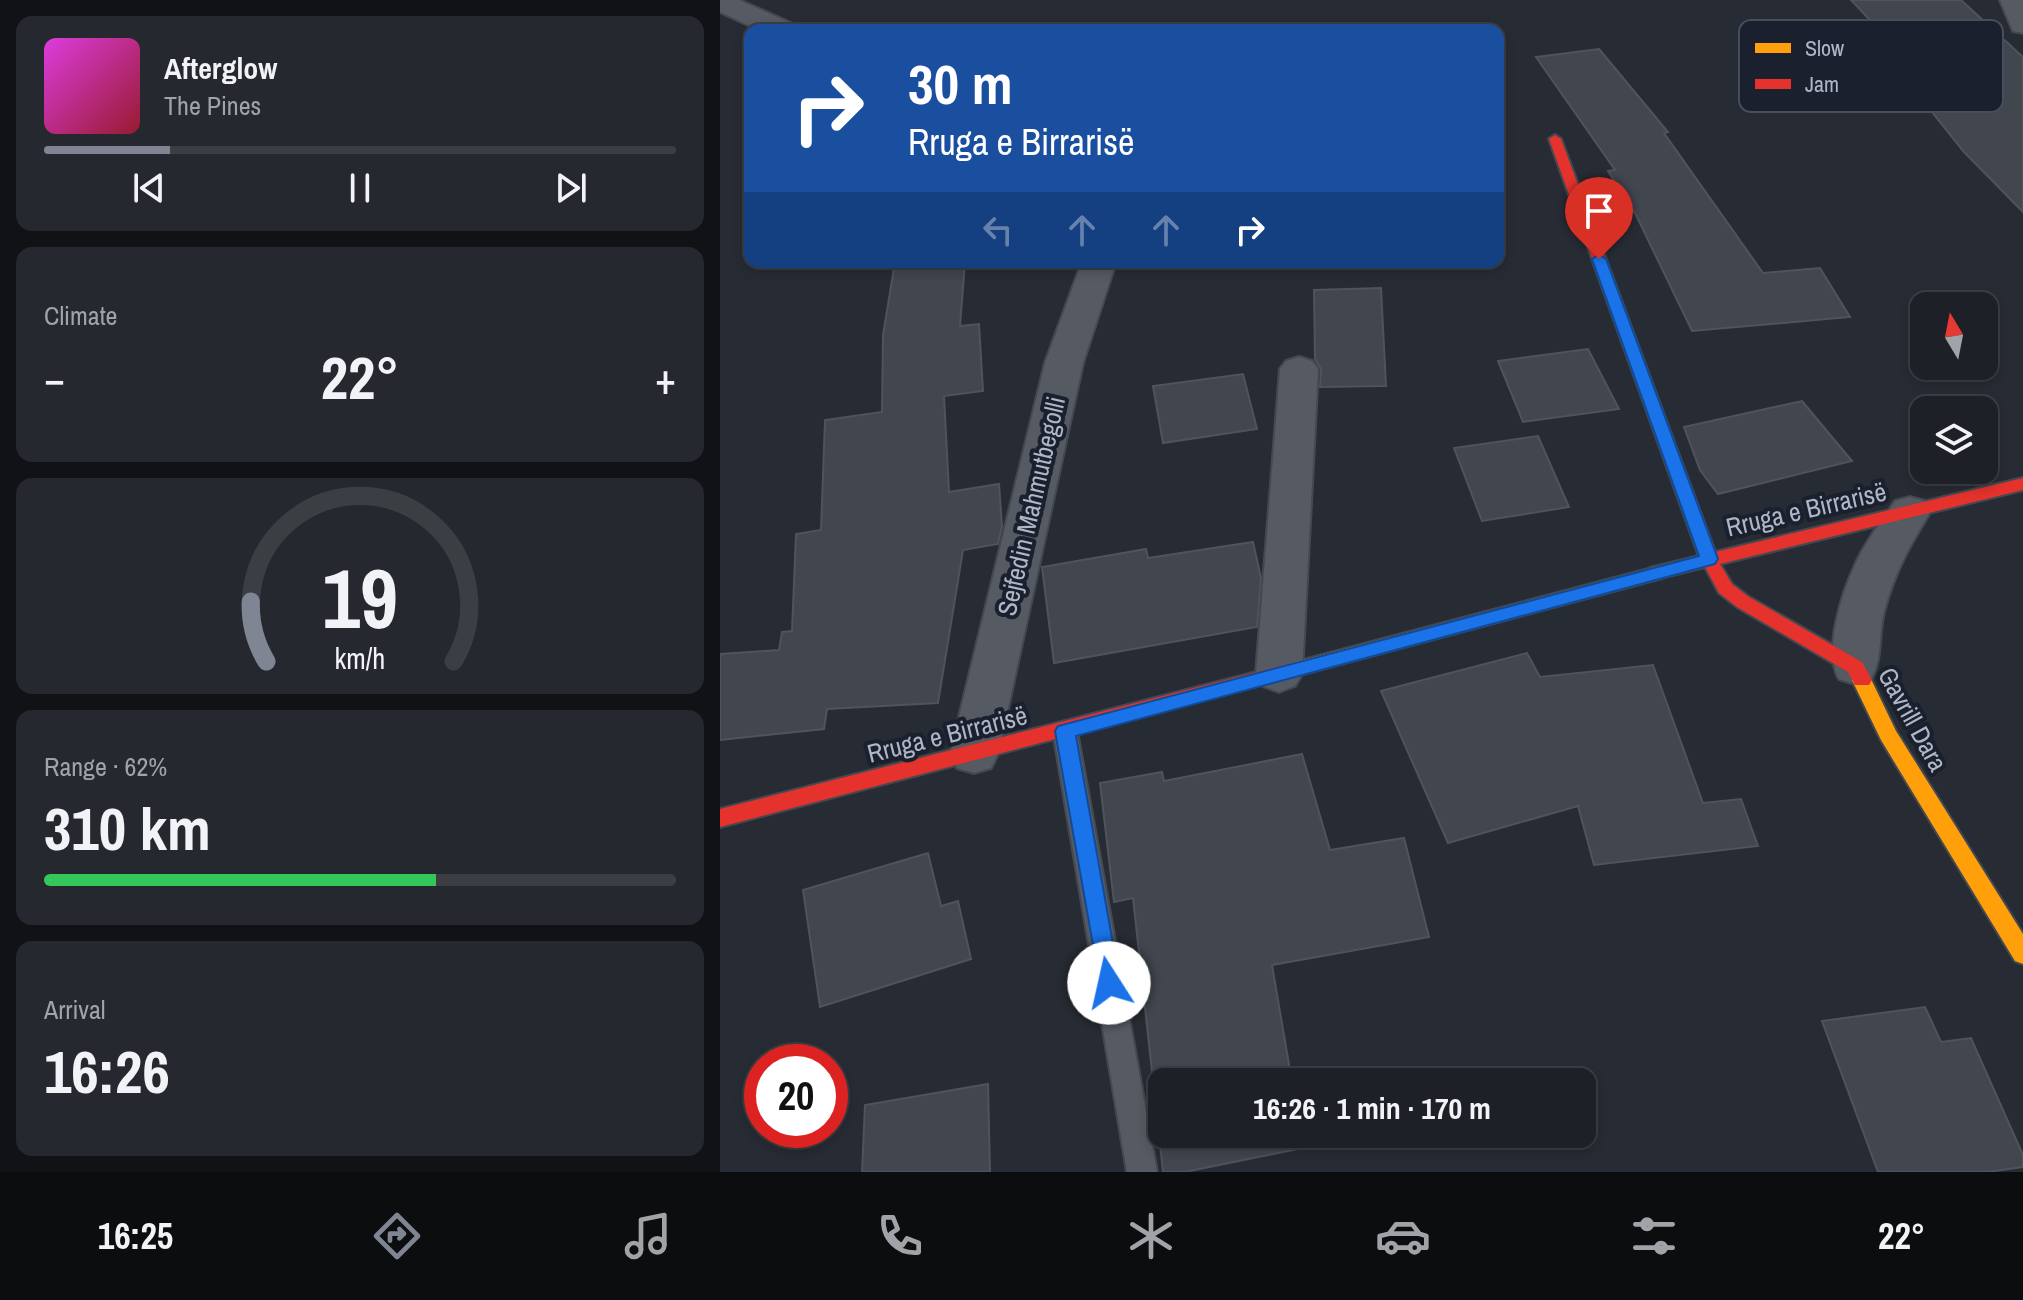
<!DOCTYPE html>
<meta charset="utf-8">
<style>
body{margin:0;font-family:"Archivo Narrow",sans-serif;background:#25282e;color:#f1f3f6;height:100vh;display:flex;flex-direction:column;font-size:30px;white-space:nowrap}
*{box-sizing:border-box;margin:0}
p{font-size:26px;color:#a0a3a7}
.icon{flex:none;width:44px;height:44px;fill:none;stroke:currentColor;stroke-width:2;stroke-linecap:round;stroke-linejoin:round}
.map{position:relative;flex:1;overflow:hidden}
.details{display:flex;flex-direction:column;gap:16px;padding:16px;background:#101215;width:720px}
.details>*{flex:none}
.banner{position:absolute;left:24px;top:24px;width:760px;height:244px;border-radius:16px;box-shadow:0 4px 12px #0003,0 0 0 2px #3b3e43;background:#1a4fa0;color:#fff;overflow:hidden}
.needle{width:52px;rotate:350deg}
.tools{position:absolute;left:1190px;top:292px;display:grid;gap:16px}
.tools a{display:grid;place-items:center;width:88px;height:88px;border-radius:16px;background:#1d2026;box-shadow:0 4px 12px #0003,0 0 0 2px #3b3e43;font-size:40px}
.speed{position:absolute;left:24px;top:1044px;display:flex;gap:16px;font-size:40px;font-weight:700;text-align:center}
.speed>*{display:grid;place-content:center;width:104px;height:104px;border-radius:50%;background:#1d2026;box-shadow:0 4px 12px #0003,0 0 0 2px #3b3e43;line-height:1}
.speed .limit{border:12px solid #d22;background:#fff;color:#111}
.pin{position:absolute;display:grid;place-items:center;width:68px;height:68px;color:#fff;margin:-82px -34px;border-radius:50% 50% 50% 0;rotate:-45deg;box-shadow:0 0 8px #0007}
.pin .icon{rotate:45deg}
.me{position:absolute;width:88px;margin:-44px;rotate:350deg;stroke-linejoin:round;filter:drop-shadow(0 0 6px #0008)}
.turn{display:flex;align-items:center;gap:28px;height:168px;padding:0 32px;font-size:36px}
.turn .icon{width:104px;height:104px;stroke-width:2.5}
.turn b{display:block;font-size:56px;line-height:68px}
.lanes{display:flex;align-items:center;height:76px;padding:0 32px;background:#0003;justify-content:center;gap:40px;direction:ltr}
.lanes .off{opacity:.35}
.big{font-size:60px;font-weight:800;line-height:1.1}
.details .widget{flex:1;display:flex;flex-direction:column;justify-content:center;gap:12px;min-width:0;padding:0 28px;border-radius:16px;background:#25282e}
.details .dial{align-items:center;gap:0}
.dial svg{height:208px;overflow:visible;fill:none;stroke:#3b3e43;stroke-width:7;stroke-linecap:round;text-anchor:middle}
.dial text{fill:#f1f3f6;stroke:none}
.song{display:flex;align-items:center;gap:24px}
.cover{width:96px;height:96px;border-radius:12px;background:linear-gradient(135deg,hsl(300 70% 55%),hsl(350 70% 35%))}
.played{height:8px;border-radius:4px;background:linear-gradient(90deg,#7f8593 20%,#3b3e43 20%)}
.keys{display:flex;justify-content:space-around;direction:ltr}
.heat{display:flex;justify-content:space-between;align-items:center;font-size:44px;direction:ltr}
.charge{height:12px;border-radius:6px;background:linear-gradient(90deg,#34c759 62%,#3b3e43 0)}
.trip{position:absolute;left:428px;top:1068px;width:448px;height:80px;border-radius:16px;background:#1d2026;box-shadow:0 4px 12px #0003,0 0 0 2px #3b3e43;font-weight:800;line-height:80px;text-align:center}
.tab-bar{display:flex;height:128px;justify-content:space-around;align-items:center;background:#0c0d0f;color:#a0a3a7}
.tab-bar .icon{width:56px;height:56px}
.tab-bar .current{color:#7f8593}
.tab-bar b{font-size:36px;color:#f1f3f6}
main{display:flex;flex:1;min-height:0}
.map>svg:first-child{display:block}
.building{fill:#41464f;stroke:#4e535c;stroke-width:2}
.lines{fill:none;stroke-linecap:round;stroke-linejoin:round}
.lane-casing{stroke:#444850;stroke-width:4}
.street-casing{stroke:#444850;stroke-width:4}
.slow-casing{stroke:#444850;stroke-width:4}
.jam-casing{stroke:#444850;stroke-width:4}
.lane{fill:#565a62;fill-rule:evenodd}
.street{fill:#565a62;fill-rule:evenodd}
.slow{fill:#ff9f0a;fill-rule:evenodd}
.jam{fill:#e5322d;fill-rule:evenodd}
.route{fill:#1a73e8;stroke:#114b97;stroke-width:2}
.labels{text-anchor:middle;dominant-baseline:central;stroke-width:8;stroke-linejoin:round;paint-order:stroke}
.street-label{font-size:26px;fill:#afb6c6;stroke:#1a202e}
.key{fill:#1a202e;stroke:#474d5c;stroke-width:2}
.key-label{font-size:22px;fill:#afb6c6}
</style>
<main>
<section class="details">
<div class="widget">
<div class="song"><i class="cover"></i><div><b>Afterglow</b><p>The Pines</p></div></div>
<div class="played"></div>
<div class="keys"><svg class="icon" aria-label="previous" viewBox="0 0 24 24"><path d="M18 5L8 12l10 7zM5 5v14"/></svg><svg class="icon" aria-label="pause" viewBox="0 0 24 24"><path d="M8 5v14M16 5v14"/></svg><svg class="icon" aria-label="next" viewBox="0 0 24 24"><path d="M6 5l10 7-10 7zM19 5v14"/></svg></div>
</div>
<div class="widget"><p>Climate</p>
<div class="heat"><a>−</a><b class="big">22°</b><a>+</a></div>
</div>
<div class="widget dial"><svg viewBox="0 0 100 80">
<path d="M14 69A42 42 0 1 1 86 69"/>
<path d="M14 69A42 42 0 0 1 8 46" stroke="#7f8593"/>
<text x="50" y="56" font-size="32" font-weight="700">19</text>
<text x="50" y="72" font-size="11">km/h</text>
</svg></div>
<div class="widget"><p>Range · 62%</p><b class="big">310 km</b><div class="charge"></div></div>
<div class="widget"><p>Arrival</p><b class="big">16:26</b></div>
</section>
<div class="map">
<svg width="1303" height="1172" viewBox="0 0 1303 1172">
<rect width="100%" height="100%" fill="#272b33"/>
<g class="building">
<polygon points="1131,0 1241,0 1303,57 1303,212 1244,152 1196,92 1216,90"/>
<polygon points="879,49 948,132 944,133 1043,273 1100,268 1130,317 972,331 916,215 888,171 895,170 816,57"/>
<polygon points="175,262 245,262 240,326 259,324 263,391 224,396 229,492 279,484 282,526 278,544 243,550 218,703 107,709 104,729 0,740 0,654 59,650 62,632 72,631 76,534 101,530 105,420 162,412 163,335"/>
<polygon points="661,288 666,386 600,387 601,369 595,359 594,290"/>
<polygon points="868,349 899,409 803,422 778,361"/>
<polygon points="523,374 537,429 443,443 433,386"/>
<polygon points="1082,401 1132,461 998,494 980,470 964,427"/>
<polygon points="818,436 849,507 762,521 734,448"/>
<polygon points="533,542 541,578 537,627 334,663 322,567 426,549 428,558"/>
<polygon points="807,653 820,677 933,665 983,803 1021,799 1038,846 874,865 858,806 728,843 661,691"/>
<polygon points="582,754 610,850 684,838 709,937 552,965 572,1082 442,1082 442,1134 581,1134 583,1148 465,1172 443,1172 413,898 394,902 380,783 442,772 444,781"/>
<polygon points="208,853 221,906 238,901 251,959 100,1007 83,890"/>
<polygon points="1205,1007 1221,1042 1251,1038 1303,1155 1303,1167 1268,1172 1158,1172 1102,1021"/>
<polygon points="268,1084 270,1172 142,1172 145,1105"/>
</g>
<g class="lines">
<defs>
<polygon id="lane" points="345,722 353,724 357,731 437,1172 407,1172 333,731 337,724"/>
<g id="street">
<polygon points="0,0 19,0 73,24 77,30 39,30 0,12"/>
<polygon points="1280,0 1303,0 1303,33 1293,31"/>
<polygon points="362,262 396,262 363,363 278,754 271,768 254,773 237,768 230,754 325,363"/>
<polygon points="579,357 592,361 598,369 582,674 575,686 559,692 543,686 536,674 560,369 566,361"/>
<path d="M 1190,497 L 1205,501 L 1211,511 C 1190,545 1174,573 1164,612 C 1158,635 1163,658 1151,679 L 1135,684 L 1119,679 C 1103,652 1122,593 1135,565 C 1145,542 1162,521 1175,501 Z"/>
</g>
<g id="slow">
<polygon points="936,567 945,573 942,578 572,677 565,675 563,670 565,665 572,663"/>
<polygon points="1142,673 1149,675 1176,731 1303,934 1303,964 1295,961 1161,740 1132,680 1135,675"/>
</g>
<g id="jam">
<polygon points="835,135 841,139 995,552 1303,478 1303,490 1000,564 1012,584 1029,597 1142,662 1152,680 1149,685 1135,685 1128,672 1017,607 999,593 985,567 936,579 927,573 930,568 979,556 829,139"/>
<polygon points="572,663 579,665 581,670 579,675 0,827 0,809"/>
</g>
</defs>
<use href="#lane" class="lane-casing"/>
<use href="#street" class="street-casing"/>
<use href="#slow" class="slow-casing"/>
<use href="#jam" class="jam-casing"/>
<use href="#lane" class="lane"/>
<use href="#street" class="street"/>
<use href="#slow" class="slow"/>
<use href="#jam" class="jam"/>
</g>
<polygon class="route" points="879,254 886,259 998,559 995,564 356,736 400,983 397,990 389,993 381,990 335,731 338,726 979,556 872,259"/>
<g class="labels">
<g class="street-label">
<text transform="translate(311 506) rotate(-77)">Sejfedin Mahmutbegolli</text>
<text transform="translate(1086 509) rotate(-13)">Rruga e Birrarisë</text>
<text transform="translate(1193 719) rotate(61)">Gavrill Dara</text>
<text transform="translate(227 734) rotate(-14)">Rruga e Birrarisë</text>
</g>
</g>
<rect x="1019" y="20" width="264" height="92" rx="12" class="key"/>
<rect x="1035" y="43" width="36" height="10" fill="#ff9f0a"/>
<rect x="1035" y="79" width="36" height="10" fill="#e5322d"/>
<g class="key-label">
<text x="1085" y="56">Slow</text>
<text x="1085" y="92">Jam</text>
</g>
</svg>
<div class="tools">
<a><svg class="needle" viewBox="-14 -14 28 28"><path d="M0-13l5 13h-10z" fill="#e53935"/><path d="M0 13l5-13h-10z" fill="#a0a3a7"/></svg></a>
<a><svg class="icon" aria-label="layers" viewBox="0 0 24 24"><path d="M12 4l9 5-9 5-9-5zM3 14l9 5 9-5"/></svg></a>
</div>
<div class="speed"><div class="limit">20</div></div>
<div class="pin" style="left:879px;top:259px;background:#d93025"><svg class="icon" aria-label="arrive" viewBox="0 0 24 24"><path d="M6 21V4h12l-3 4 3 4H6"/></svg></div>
<svg class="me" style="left:389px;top:983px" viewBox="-20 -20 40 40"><circle r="19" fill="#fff"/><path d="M0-13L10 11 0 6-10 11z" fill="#1a73e8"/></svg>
<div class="trip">16:26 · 1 min · 170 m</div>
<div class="banner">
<div class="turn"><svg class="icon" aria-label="right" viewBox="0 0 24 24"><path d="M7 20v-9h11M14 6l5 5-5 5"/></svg><div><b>30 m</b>Rruga e Birrarisë</div></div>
<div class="lanes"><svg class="icon off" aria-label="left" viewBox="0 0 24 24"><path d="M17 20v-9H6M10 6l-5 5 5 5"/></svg><svg class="icon off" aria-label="ahead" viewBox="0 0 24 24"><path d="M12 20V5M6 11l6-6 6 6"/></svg><svg class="icon off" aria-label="ahead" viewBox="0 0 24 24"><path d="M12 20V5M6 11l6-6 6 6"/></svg><svg class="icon" aria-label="right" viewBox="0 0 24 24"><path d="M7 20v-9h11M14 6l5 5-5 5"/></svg></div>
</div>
</div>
</main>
<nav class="tab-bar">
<b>16:25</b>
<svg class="icon current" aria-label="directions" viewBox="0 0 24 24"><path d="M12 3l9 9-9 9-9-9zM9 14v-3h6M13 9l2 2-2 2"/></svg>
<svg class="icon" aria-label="music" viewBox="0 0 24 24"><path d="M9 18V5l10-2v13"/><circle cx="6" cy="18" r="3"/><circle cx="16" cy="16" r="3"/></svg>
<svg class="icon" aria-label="phone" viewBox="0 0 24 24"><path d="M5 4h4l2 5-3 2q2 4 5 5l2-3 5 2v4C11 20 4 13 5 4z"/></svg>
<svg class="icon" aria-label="climate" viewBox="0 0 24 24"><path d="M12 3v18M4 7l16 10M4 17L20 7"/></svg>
<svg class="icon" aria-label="car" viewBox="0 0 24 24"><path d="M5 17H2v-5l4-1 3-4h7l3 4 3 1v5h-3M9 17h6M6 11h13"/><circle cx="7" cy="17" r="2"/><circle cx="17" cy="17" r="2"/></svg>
<svg class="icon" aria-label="filters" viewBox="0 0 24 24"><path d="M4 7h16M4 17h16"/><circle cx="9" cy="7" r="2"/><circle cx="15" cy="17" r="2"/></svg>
<b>22°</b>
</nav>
